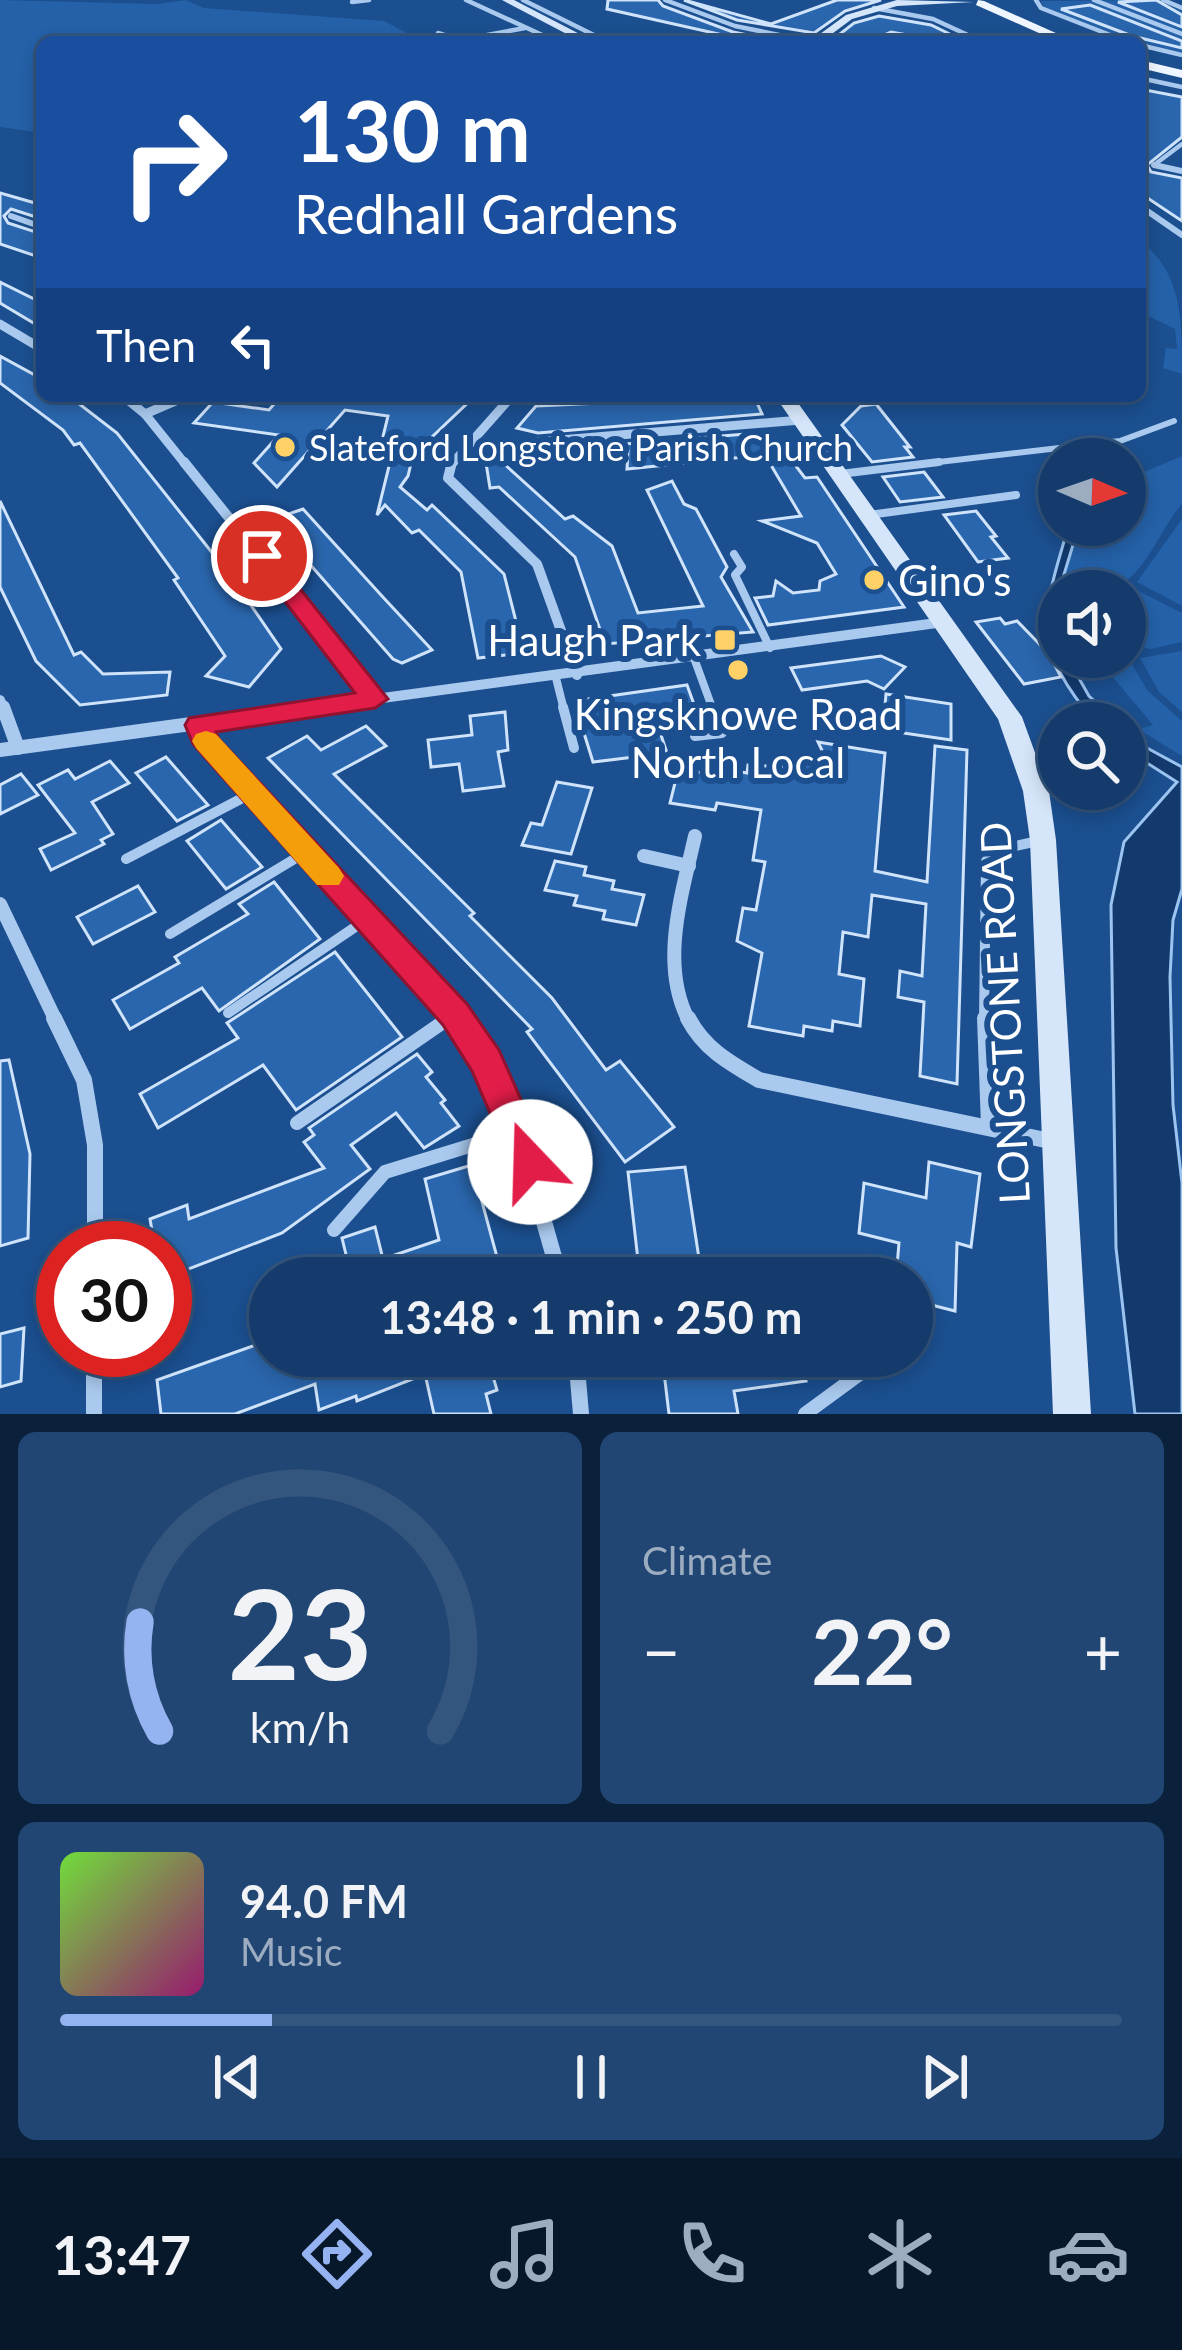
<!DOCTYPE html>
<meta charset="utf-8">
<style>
body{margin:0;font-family:Lato,sans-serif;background:#214673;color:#f1f3f6;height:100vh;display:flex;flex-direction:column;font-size:45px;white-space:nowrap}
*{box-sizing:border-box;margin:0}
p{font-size:39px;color:#9dadc1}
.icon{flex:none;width:66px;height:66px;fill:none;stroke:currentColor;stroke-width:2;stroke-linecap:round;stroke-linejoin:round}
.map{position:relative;height:1414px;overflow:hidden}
.sheet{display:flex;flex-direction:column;gap:18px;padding:18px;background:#0b203b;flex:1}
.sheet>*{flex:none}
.banner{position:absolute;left:36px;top:36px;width:1110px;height:366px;border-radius:18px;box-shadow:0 6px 18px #0003,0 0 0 3px #33557e;background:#1a4fa0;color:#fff;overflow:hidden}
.needle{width:78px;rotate:92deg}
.fabs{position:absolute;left:1038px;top:438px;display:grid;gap:24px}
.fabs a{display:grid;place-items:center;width:108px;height:108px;border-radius:50%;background:#143b6b;box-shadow:0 6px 18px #0003,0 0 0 3px #33557e;font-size:60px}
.speed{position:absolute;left:36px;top:1221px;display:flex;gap:24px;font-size:60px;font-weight:700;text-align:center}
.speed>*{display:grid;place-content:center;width:156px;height:156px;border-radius:50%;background:#143b6b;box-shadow:0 6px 18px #0003,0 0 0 3px #33557e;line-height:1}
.speed .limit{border:18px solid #d22;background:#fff;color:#111}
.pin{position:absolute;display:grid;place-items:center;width:102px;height:102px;color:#fff;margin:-51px;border:6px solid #fff;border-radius:50%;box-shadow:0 3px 12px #0007}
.me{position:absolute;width:132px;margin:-66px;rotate:339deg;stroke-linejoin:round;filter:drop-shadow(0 0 9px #0008)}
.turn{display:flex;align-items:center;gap:42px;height:252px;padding:0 60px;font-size:54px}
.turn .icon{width:156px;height:156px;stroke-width:2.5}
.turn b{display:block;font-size:84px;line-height:102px}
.then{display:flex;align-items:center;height:114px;padding:0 60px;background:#0003;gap:24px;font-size:45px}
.big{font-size:90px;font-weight:700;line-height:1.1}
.sheet .widget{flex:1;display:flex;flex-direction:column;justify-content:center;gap:18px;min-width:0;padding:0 42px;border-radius:18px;background:#214673}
.sheet .dial{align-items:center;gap:0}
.dial svg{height:312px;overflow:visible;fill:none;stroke:#33557e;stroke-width:7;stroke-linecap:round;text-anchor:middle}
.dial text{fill:#f1f3f6;stroke:none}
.song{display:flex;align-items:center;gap:36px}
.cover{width:144px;height:144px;border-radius:18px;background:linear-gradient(135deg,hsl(100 70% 55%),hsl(320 70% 35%))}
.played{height:12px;border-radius:6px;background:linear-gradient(90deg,#95b2f1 20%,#33557e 20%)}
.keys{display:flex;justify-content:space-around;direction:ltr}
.heat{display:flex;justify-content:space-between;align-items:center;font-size:66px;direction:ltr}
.sheet .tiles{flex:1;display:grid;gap:18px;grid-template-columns:1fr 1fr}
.widget:last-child{grid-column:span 2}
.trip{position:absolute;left:249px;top:1257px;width:684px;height:120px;border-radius:60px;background:#143b6b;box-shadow:0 6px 18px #0003,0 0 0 3px #33557e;font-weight:700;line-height:120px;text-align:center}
.menu{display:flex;height:192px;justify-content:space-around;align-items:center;background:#08182b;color:#9dadc1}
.menu .icon{width:84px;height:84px}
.menu .active{color:#95b2f1}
.menu b{font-size:54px;color:#f1f3f6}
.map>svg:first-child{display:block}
.green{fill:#2461a8}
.water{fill:#123a6d;stroke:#9cc4f0;stroke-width:3}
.building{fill:#2a66ad;stroke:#cfe3fa;stroke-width:3}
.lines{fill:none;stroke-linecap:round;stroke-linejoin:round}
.lane-far4{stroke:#a9c9ee;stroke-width:4.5}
.lane-far3{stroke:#a9c9ee;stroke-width:6}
.lane-far2{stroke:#a9c9ee;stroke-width:8}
.lane-far1{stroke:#a9c9ee;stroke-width:10}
.lane{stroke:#a9c9ee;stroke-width:14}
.street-far5{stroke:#a9c9ee;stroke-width:4.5}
.street-far4{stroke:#a9c9ee;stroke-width:6}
.street-far3{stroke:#a9c9ee;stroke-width:9}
.street-far2{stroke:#a9c9ee;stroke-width:10}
.street-far1{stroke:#a9c9ee;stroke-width:14}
.street{stroke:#a9c9ee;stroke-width:16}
.secondary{fill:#d6e6fa;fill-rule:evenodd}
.primary{fill:#f0f6ff;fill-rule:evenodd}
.route{fill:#e11d48;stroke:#92132f;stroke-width:3}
.slow{fill:#f59e0b}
.poi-dot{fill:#ffd166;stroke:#1b4f8f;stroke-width:4.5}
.labels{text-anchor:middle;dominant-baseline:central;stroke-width:12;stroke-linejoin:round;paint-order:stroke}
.far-poi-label{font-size:36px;fill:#fff;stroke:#1b4f8f;text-anchor:start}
.poi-label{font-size:42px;fill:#fff;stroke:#1b4f8f;text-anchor:start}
.street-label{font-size:42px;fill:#fff;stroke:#1b4f8f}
</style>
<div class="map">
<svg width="1182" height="1414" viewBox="0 0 1182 1414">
<rect width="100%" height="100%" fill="#1b4f8f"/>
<g class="green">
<polygon points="0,0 156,4 186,0 204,8 384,21 424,42 42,42 42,133 0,127"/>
<polygon points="1153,0 1182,11 1182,53 1115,35 1044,7 1041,1"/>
<path d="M 1140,240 C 1182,274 1182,317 1182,374 L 1163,368 L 1166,348 L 1177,349 L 1175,329 L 1140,312 Z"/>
<path d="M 1182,456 L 1182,504 C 1158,531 1145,579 1108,591 C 1095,595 1073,591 1059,591 L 1079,525 L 1125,525 L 1125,480 Z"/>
<polygon points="1182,519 1182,606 1137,582"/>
<polygon points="1129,586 1182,613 1182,642 1151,649 1129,644 1125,637 1125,591 1120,591"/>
<polygon points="1182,651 1182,712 1159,692 1140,658"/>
<polygon points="1125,652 1147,690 1182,721 1182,756 1138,729 1153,725 1111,675 1079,678 1067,657 1125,657"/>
</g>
<g class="water">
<path d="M 1069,525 L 1079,525 L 1059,591 L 1059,657 L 1067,657 L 1089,696 L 1118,723 L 1096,723 C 1030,647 1042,614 1069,525 Z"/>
<polygon points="1125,736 1182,767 1182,889 1173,920 1170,977 1173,1105 1182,1183 1182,1414 1135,1414 1116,1248 1111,905 1124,842 1177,782 1125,749"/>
</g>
<g class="building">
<polygon points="608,0 658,0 663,6 733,32 767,39 754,42 607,9"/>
<polygon points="684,0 771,24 837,0 881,0 845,11 814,33 737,20"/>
<polygon points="1156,0 1182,15 1182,27 1118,2"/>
<polygon points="1090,5 1182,41 1182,48 1132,36 1061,9"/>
<polygon points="879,16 931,25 962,40 942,41 891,32 868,42 836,37 854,23"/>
<polygon points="1140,89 1182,97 1182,137 1147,165 1151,172 1182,178 1182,221 1140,193"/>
<polygon points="0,193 42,205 42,219 11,209 4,216 8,223 42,234 42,258 0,244"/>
<polygon points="0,282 42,303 42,328 0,303"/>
<polygon points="0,356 42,379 42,396 69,396 117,433 233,579 281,649 249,687 206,676 225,656 174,580 178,578 80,443 74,445 63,430 0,383"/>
<polygon points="281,396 475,396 413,455 408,476 400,487 427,510 432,505 504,574 524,653 478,658 461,572 419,530 412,533 385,505 377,515 390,462 377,461 388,416 345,410 277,487 254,463 279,435 194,423 213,402 269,410"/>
<polygon points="754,396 762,414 538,433 517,428 536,406"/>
<polygon points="876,404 910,447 905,447 913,457 872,462 842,425 861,406"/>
<polygon points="770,432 805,478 817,477 904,607 768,625 755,598 773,596 776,581 793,593 819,590 820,581 836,574 817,543 762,521 801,516 765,455 627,469 628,451 601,446"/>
<polygon points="502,462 565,519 573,516 612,546 638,613 703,606 647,490 672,481 684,504 696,509 727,567 721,577 753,632 605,644 575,557 499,487 490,488 486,463"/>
<polygon points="924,472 943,497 900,502 883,477"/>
<polygon points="0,501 74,655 81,652 103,674 170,672 167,695 80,705 36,661 0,587"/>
<polygon points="303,509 381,595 432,650 402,663 393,659 271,520"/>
<polygon points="976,511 996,536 991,537 1008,558 978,562 944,515"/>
<polygon points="1000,618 1005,624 1017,621 1049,654 1061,677 1024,684 976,622"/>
<polygon points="881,656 905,667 884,689 867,681 802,690 791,668"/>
<polygon points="687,685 700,721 658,726 667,753 593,762 574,701"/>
<polygon points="886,694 951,704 951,740 883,730"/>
<polygon points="505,712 508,750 498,752 504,786 463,791 459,764 431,767 428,740 472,735 470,716"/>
<polygon points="366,726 386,746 334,774 474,913 470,916 552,998 606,1070 620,1061 674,1127 625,1162 527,1032 532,1029 268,758 307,736 321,750"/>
<polygon points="818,742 885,753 875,871 927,882 935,746 967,750 957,1084 920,1076 924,1002 898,997 900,971 922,976 926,904 872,895 868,937 843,932 839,974 864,979 860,1026 833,1021 832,1031 804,1026 803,1036 749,1026 762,953 737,941 743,908 756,910 765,862 753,860 761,810 717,803 715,810 670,803 675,783 679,769 722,776 724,769 747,773 748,765 792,767 794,759 829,765"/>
<polygon points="166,757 208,805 177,821 136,773"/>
<polygon points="110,761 129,783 92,802 113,834 101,840 104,844 51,870 40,849 75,833 38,785 68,770 75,779"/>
<polygon points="21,774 38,795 0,814 0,785"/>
<polygon points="557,782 592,788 571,854 522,845 531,823 542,825"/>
<polygon points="221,820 262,867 226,889 187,841"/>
<polygon points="555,861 586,867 584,875 614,881 612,889 644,895 636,925 603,919 605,911 574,905 577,896 545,890"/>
<polygon points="274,882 320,939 219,1011 202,988 130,1029 113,1000 179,963 175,957 248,914 239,904"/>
<polygon points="138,886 155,912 93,944 77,917"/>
<polygon points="335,952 402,1037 296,1110 263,1065 158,1128 140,1094 238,1038 227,1023"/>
<polygon points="417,1054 432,1072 426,1077 445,1100 441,1103 459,1126 424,1148 396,1113 351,1145 370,1169 282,1233 165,1278 165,1248 155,1248 150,1219 187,1205 189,1219 324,1168 304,1142 314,1135 309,1128"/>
<polygon points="9,1060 30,1154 28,1238 0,1246 0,1061"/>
<polygon points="929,1162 980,1174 971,1247 957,1243 955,1311 912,1300 912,1278 896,1278 899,1243 859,1233 864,1183 926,1198"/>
<polygon points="472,1165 500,1268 472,1278 339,1278 350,1271 342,1238 375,1227 383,1259 439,1240 425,1179"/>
<polygon points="685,1167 702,1278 640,1278 628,1172"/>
<polygon points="24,1328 21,1381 0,1387 0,1334"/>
<polygon points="270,1340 270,1356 337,1356 339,1367 368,1356 487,1356 497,1390 486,1394 491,1414 434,1414 425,1374 357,1401 356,1396 319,1410 315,1384 235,1414 161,1414 157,1380"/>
<polygon points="662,1356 800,1356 806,1381 734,1391 738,1414 669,1414"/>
</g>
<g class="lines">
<g class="lane-far4">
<polyline points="466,0 553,40 579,36"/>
<polyline points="1094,0 1182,34"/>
<polyline points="352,2 369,0"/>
<polyline points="438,33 460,40 525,28"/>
<polyline points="1154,165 1182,144"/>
</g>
<polyline class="lane-far3" points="913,465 1120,441 1174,421"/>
<g class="lane-far2">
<polyline points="840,474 939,462"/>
<polyline points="869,515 1016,495"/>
<polyline points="734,554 742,567 735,575 770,648"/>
<polyline points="694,658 713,710"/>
<polyline points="556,678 564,710"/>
</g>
<g class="lane-far1">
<polyline points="563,707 574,748"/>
<polyline points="695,736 722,733 712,707"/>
<polyline points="126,859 252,793"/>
<polyline points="170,934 306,852"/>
<polyline points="228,1013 367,919"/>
<polyline points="445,1021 455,1014"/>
<polyline points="984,1021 986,861 997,850 1038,841"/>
</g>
<g class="lane">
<polyline points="984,1018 988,1126"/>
<polyline points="297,1123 449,1018"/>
<polyline points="334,1230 385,1172 515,1132"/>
<polyline points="504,1278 557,1259"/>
<polyline points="805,1414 884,1356"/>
</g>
<g class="street-far5">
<polyline points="523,0 608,42"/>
<polyline points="665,0 735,26 814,42"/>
<polyline points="1036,0 1041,8 1128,42"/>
<polyline points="1163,0 1182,8"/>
<polyline points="874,8 933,19 983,42"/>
<polyline points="1140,45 1182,55"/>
<polyline points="1140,78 1182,87"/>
</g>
<g class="street-far4">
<polyline points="1154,165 1182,171"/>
<polyline points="1140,206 1182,235"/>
<polyline points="11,216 42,227"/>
</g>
<g class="street-far3">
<polyline points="0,324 42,349"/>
<polyline points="123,396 145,414 186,465"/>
<polyline points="145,414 187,396"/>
<polyline points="470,442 498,445 801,420"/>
<polyline points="451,465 512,396"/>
</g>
<g class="street-far2">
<polyline points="184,462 375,699"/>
<polyline points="452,462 448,478 537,564 577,675"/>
<polyline points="0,700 4,710"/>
<polyline points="294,710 944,622"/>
</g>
<g class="street-far1">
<polyline points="3,707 18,748"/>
<polyline points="199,725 207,744 459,1021"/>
<polyline points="0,750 316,707"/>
<polyline points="644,856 689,866"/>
<polyline points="0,904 56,1021"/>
<path d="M 689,1021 C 659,965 682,894 695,836"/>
</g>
<g class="street">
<polyline points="54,1018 84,1080 95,1145 95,1248"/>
<polyline points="457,1018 521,1141 560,1278"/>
<path d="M 688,1018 C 704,1049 730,1063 759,1080 L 1055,1142"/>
<polyline points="94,1350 94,1414"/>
<polyline points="576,1356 581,1414"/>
</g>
<g class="secondary">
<polygon points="502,0 514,0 595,42 582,42"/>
<polygon points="897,0 974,2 897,6 852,19 821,42 809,42 846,15"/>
<polygon points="775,396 793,396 1022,717 1049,791 1056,840 1091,1414 1053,1414 1030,840 1023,791 998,719"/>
</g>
<g class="primary">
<polygon points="978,0 984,1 1076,42 1059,42 976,5"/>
<polygon points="1140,60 1182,70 1182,78 1140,68"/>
</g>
</g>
<polygon class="route" points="262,549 270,551 388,699 375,708 216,732 219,739 467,1004 499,1050 543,1149 549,1162 543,1174 530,1180 516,1174 472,1071 443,1025 193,744 185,725 189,718 355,693 250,556"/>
<polygon class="slow" points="206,731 216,734 339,868 344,876 339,885 317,885 196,748 192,741 196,734"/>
<g class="poi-dot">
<circle cx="285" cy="447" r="12"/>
<circle cx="874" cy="580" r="12"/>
<rect x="713" y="628" width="24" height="24" rx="6"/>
<circle cx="738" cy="670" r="12"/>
</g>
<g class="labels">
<g class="far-poi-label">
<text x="309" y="447">Slateford Longstone Parish Church</text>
</g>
<g class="poi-label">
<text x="898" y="580">Gino's</text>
<text x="701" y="640" text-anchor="end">Haugh Park</text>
<text x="738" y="714" text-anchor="middle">Kingsknowe Road<tspan x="738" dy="48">North Local</tspan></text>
</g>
<g class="street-label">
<text transform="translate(1004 1013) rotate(-93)">LONGSTONE ROAD</text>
</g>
</g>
</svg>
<div class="fabs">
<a><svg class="needle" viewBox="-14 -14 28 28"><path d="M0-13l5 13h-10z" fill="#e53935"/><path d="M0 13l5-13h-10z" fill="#9dadc1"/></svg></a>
<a><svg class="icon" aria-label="sound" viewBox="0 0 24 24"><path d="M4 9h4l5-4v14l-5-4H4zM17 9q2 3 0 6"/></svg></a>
<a><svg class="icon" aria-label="search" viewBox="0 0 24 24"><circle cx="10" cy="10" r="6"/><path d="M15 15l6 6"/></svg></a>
</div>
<div class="speed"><div class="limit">30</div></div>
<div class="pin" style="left:262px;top:556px;background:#d93025"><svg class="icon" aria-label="arrive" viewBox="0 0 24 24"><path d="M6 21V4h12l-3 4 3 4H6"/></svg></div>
<svg class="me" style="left:530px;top:1162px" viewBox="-20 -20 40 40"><circle r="19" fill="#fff"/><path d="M0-13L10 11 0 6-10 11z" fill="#e11d48"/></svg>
<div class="trip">13:48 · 1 min · 250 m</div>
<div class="banner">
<div class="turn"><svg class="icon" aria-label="right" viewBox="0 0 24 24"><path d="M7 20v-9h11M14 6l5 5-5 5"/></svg><div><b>130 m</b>Redhall Gardens</div></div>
<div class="then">Then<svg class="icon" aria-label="left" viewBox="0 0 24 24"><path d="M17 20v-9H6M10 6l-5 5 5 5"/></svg></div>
</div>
</div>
<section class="sheet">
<div class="tiles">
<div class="widget dial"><svg viewBox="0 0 100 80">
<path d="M14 69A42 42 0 1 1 86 69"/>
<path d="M14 69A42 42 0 0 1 9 41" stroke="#95b2f1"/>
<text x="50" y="56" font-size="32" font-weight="700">23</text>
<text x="50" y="72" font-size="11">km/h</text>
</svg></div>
<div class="widget"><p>Climate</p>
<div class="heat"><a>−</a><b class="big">22°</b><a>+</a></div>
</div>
<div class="widget">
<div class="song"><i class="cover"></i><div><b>94.0 FM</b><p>Music</p></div></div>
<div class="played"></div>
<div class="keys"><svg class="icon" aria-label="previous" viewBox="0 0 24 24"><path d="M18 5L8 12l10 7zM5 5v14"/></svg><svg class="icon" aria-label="pause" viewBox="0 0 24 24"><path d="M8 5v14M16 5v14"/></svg><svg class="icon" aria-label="next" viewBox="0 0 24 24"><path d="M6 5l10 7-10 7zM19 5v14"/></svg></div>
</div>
</div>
</section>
<nav class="menu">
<b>13:47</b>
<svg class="icon active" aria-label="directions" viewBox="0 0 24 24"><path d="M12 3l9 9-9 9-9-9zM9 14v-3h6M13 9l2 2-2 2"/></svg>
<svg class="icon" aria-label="music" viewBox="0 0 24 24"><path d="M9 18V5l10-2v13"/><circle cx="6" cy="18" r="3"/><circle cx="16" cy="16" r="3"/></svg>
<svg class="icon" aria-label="phone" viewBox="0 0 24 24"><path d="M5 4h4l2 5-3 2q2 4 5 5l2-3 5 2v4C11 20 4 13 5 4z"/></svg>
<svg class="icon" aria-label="climate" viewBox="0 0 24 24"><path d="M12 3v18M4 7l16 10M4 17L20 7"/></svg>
<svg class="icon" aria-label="car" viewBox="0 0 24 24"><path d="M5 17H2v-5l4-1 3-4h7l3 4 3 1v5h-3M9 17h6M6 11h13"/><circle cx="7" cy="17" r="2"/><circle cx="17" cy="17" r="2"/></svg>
</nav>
